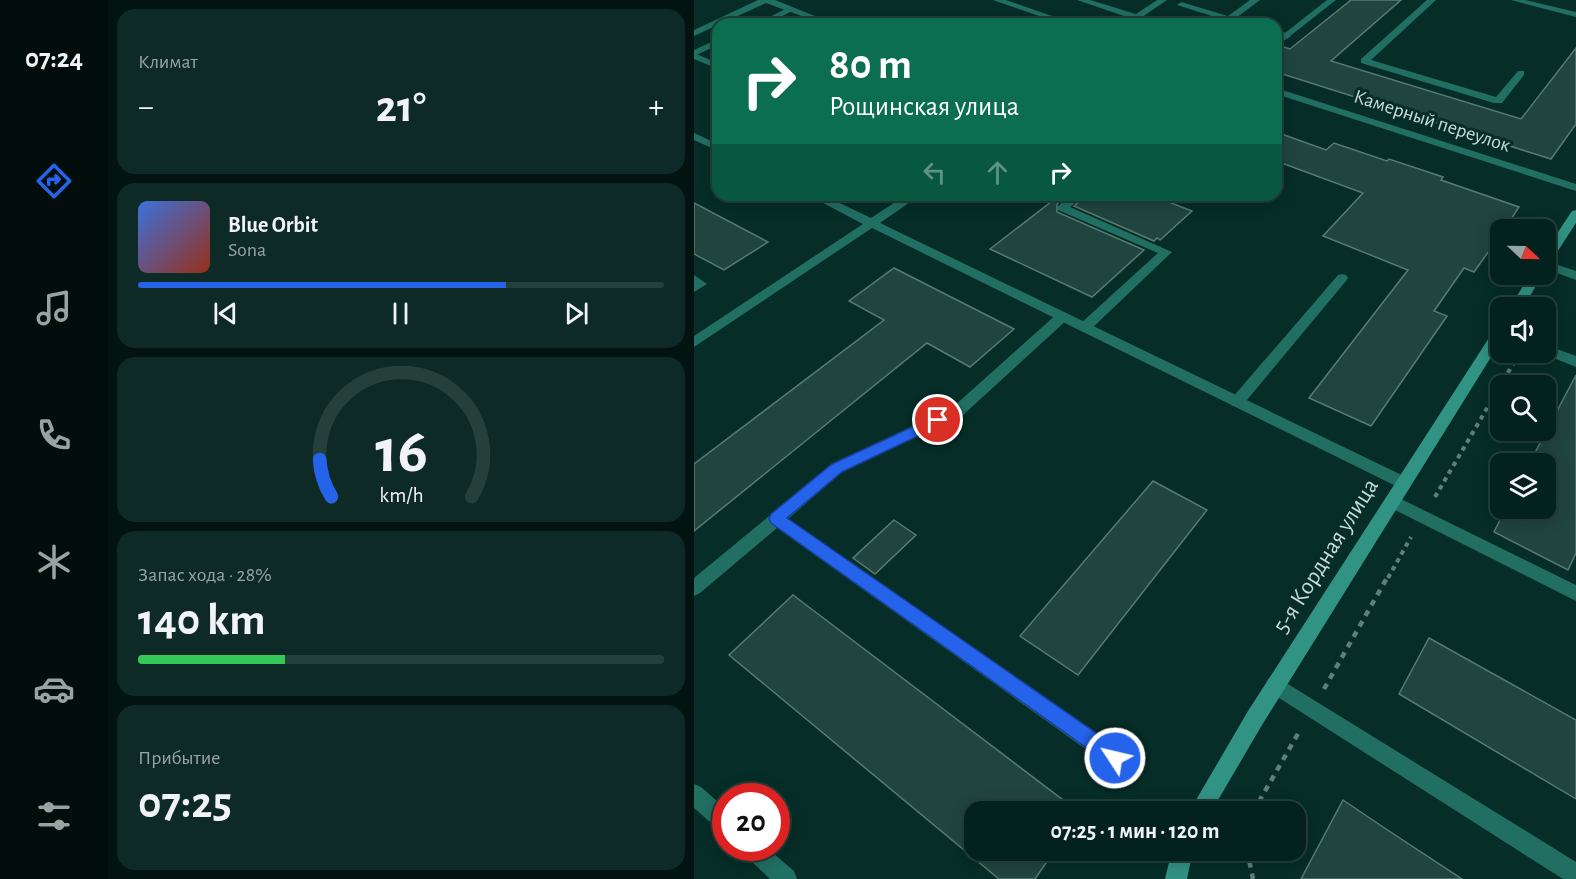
<!DOCTYPE html>
<html lang="ru">
<meta charset="utf-8">
<style>
body{margin:0;font-family:"Alegreya Sans",sans-serif;background:#0d2a26;color:#f1f3f6;height:100vh;display:flex;flex-direction:column;font-size:22px;white-space:nowrap}
*{box-sizing:border-box;margin:0}
p{font-size:20px;color:#97a4a4}
.icon{flex:none;width:33px;height:33px;fill:none;stroke:currentColor;stroke-width:2;stroke-linecap:round;stroke-linejoin:round}
.map{position:relative;flex:1;overflow:hidden}
.side{display:flex;flex-direction:column;gap:9px;padding:9px;background:#021310;width:586px}
.side>*{flex:none}
.guide{position:absolute;left:18px;top:18px;width:570px;height:183px;border-radius:18px;box-shadow:0 3px 15px #0003,0 0 0 2px #253f3b;background:#0b6e4f;color:#fff;overflow:hidden}
.needle{width:39px;rotate:112deg}
.tools{position:absolute;left:796px;top:219px;display:grid;gap:12px}
.tools a{display:grid;place-items:center;width:66px;height:66px;border-radius:12px;background:#04221d;box-shadow:0 3px 15px #0003,0 0 0 2px #253f3b;font-size:30px}
.speed{position:absolute;left:18px;top:783px;display:flex;gap:12px;font-size:30px;font-weight:700;text-align:center}
.speed>*{display:grid;place-content:center;width:78px;height:78px;border-radius:50%;background:#04221d;box-shadow:0 3px 15px #0003,0 0 0 2px #253f3b;line-height:1}
.speed .limit{border:9px solid #d22;background:#fff;color:#111}
.pin{position:absolute;display:grid;place-items:center;width:51px;height:51px;color:#fff;margin:-26px;border:3px solid #fff;border-radius:50%;box-shadow:0 2px 6px #0007}
.me{position:absolute;width:66px;margin:-33px;rotate:305deg;stroke-linejoin:round;filter:drop-shadow(0 0 4px #0008)}
.turn{display:flex;align-items:center;gap:21px;height:126px;padding:0 18px;font-size:27px}
.turn .icon{width:78px;height:78px;stroke-width:2.5}
.turn b{display:block;font-size:42px;line-height:51px}
.lanes{display:flex;align-items:center;height:57px;padding:0 18px;background:#0003;justify-content:center;gap:30px;direction:ltr}
.lanes .off{opacity:.35}
.big{font-size:45px;font-weight:700;line-height:1.1}
.side .tile{flex:1;display:flex;flex-direction:column;justify-content:center;gap:9px;min-width:0;padding:0 21px;border-radius:18px;background:#0d2a26}
.side .dial{align-items:center;gap:0}
.dial svg{height:156px;overflow:visible;fill:none;stroke:#253f3b;stroke-width:7;stroke-linecap:round;text-anchor:middle}
.dial text{fill:#f1f3f6;stroke:none}
.song{display:flex;align-items:center;gap:18px}
.cover{width:72px;height:72px;border-radius:9px;background:linear-gradient(135deg,hsl(220 70% 55%),hsl(10 70% 35%))}
.played{height:6px;border-radius:3px;background:linear-gradient(90deg,#2563eb 70%,#253f3b 70%)}
.keys{display:flex;justify-content:space-around;direction:ltr}
.heat{display:flex;justify-content:space-between;align-items:center;font-size:33px;direction:ltr}
.charge{height:9px;border-radius:4px;background:linear-gradient(90deg,#34c759 28%,#253f3b 0)}
.trip{position:absolute;left:270px;top:801px;width:342px;height:60px;border-radius:18px;background:#04221d;box-shadow:0 3px 15px #0003,0 0 0 2px #253f3b;font-weight:700;line-height:60px;text-align:center}
main{display:flex;flex:1;min-height:0}
.tab-bar{display:flex;flex-direction:column;width:108px;justify-content:space-around;align-items:center;background:#020e0c;color:#97a4a4}
.tab-bar .icon{width:42px;height:42px}
.tab-bar .active{color:#2563eb}
.tab-bar b{font-size:27px;color:#f1f3f6}
.map>svg:first-child{display:block}
.building{fill:#20453e;stroke:#557b73;stroke-width:1.5}
.lines{fill:none;stroke-linecap:round;stroke-linejoin:round}
.path-far1{stroke:#617f7a;stroke-width:4;stroke-dasharray:4.5 4.5;stroke-linecap:butt}
.path{stroke:#617f7a;stroke-width:4.5;stroke-dasharray:6 6;stroke-linecap:butt}
.lane{fill:#216e63;fill-rule:evenodd}
.street{fill:#216e63;fill-rule:evenodd}
.secondary{fill:#319384;fill-rule:evenodd}
.route{fill:#2563eb;stroke:#184099;stroke-width:1.5}
.labels{text-anchor:middle;dominant-baseline:central;stroke-width:6;stroke-linejoin:round;paint-order:stroke}
.far-street-label{font-size:20px;fill:#c7dbd7;stroke:#062d27}
.street-label{font-size:24px;fill:#c7dbd7;stroke:#062d27}
</style>
<main>
<nav class="tab-bar">
<b>07:24</b>
<svg class="icon active" aria-label="directions" viewBox="0 0 24 24"><path d="M12 3l9 9-9 9-9-9zM9 14v-3h6M13 9l2 2-2 2"/></svg>
<svg class="icon" aria-label="music" viewBox="0 0 24 24"><path d="M9 18V5l10-2v13"/><circle cx="6" cy="18" r="3"/><circle cx="16" cy="16" r="3"/></svg>
<svg class="icon" aria-label="phone" viewBox="0 0 24 24"><path d="M5 4h4l2 5-3 2q2 4 5 5l2-3 5 2v4C11 20 4 13 5 4z"/></svg>
<svg class="icon" aria-label="climate" viewBox="0 0 24 24"><path d="M12 3v18M4 7l16 10M4 17L20 7"/></svg>
<svg class="icon" aria-label="car" viewBox="0 0 24 24"><path d="M5 17H2v-5l4-1 3-4h7l3 4 3 1v5h-3M9 17h6M6 11h13"/><circle cx="7" cy="17" r="2"/><circle cx="17" cy="17" r="2"/></svg>
<svg class="icon" aria-label="filters" viewBox="0 0 24 24"><path d="M4 7h16M4 17h16"/><circle cx="9" cy="7" r="2"/><circle cx="15" cy="17" r="2"/></svg>
</nav>
<section class="side">
<div class="tile"><p>Климат</p>
<div class="heat"><a>−</a><b class="big">21°</b><a>+</a></div>
</div>
<div class="tile">
<div class="song"><i class="cover"></i><div><b>Blue Orbit</b><p>Sona</p></div></div>
<div class="played"></div>
<div class="keys"><svg class="icon" aria-label="previous" viewBox="0 0 24 24"><path d="M18 5L8 12l10 7zM5 5v14"/></svg><svg class="icon" aria-label="pause" viewBox="0 0 24 24"><path d="M8 5v14M16 5v14"/></svg><svg class="icon" aria-label="next" viewBox="0 0 24 24"><path d="M6 5l10 7-10 7zM19 5v14"/></svg></div>
</div>
<div class="tile dial"><svg viewBox="0 0 100 80">
<path d="M14 69A42 42 0 1 1 86 69"/>
<path d="M14 69A42 42 0 0 1 8 50" stroke="#2563eb"/>
<text x="50" y="56" font-size="32" font-weight="700">16</text>
<text x="50" y="72" font-size="11">km/h</text>
</svg></div>
<div class="tile"><p>Запас хода · 28%</p><b class="big">140 km</b><div class="charge"></div></div>
<div class="tile"><p>Прибытие</p><b class="big">07:25</b></div>
</section>
<div class="map">
<svg width="882" height="879" viewBox="0 0 882 879">
<rect width="100%" height="100%" fill="#062d27"/>
<g class="building">
<polygon points="657,0 707,0 637,61 827,119 882,48 882,124 857,159 582,72 582,49 587,46 596,49"/>
<polygon points="582,132 632,150 640,143 693,161 695,159 749,177 747,180 825,207 810,230 807,230 807,234 780,272 770,268 740,311 753,316 677,426 615,398 714,270 629,236 669,193 582,161"/>
<polygon points="366,195 374,195 363,204 363,212 450,250 398,297 296,249"/>
<polygon points="393,195 457,195 498,211 466,240 463,238 460,241 380,206"/>
<polygon points="0,203 74,242 30,270 0,254"/>
<polygon points="200,268 320,329 276,367 233,343 0,531 0,464 190,320 155,301"/>
<polygon points="882,375 882,553 874,570 800,532 812,508 852,508 852,464 835,464"/>
<polygon points="459,481 513,510 384,675 326,636"/>
<polygon points="200,520 222,535 181,574 159,558"/>
<polygon points="99,595 385,812 280,812 280,850 361,850 341,879 305,879 35,655"/>
<polygon points="735,638 882,720 882,799 705,694"/>
<polygon points="649,800 692,829 768,879 607,879"/>
</g>
<g class="lines">
<g class="path-far1">
<polyline points="741,497 826,352"/>
<polyline points="694,578 717,537"/>
</g>
<g class="path">
<polyline points="630,689 694,576"/>
<polyline points="559,812 605,732"/>
<polyline points="553,850 559,879"/>
</g>
<g class="lane">
<polygon points="64,0 81,0 141,24 129,24 72,3 0,36 0,30"/>
<polygon points="383,0 396,0 442,14 463,0 473,0 438,24 430,23 436,18"/>
<polygon points="556,0 566,0 542,18 556,24 543,24 483,5 487,2 534,16"/>
<polygon points="733,0 742,0 677,60 802,97 824,71 830,71 830,75 808,103 800,103 667,63 667,59"/>
<polygon points="817,0 831,0 882,12 882,17"/>
<polygon points="582,30 596,34 597,36 593,39 582,36"/>
<polygon points="0,53 24,63 24,69 0,59"/>
<polygon points="378,195 391,195 376,207 478,252 396,330 391,332 384,327 386,324 464,253 364,210 364,206"/>
<polygon points="852,261 882,271 882,280 852,269"/>
<polygon points="648,274 652,275 654,278 652,281 548,406 538,406 536,402 538,398 644,275"/>
<polygon points="0,275 13,284 0,292"/>
<polygon points="369,312 376,316 374,319 269,415 148,472 94,519 428,751 431,758 428,765 421,768 414,765 83,528 6,593 0,596 0,578 138,464 259,407 364,313"/>
<polygon points="852,345 882,356 882,367 847,353 852,352"/>
<polygon points="699,495 882,585 882,601 693,506 691,501 693,496"/>
<polygon points="581,676 882,862 882,879 869,879 574,691 572,685 574,679"/>
<polygon points="0,784 7,787 32,809 32,833 25,830 0,808"/>
<polygon points="47,848 73,848 100,871 103,879 76,879 51,855"/>
</g>
<g class="street">
<polygon points="299,0 312,0 381,24 368,24"/>
<polygon points="633,0 642,0 582,47 582,40"/>
<polygon points="95,7 102,9 73,24 62,24"/>
<polygon points="24,39 24,45 0,56 0,50"/>
<polygon points="582,88 882,184 882,191 582,94"/>
<polygon points="0,133 24,144 24,151 0,140"/>
<polygon points="114,195 129,195 177,218 212,195 226,195 186,223 716,479 718,483 716,487 710,489 704,487 178,228 0,347 0,336 169,224"/>
</g>
<g class="secondary">
<polygon points="882,210 882,223 856,263 852,264 852,250 878,211"/>
<polygon points="836,274 849,274 829,308 816,308"/>
<polygon points="807,325 807,341 568,725 517,812 495,812 554,711 802,327"/>
<polygon points="478,850 499,850 493,879 471,879"/>
</g>
</g>
<polygon class="route" points="244,415 249,417 251,420 249,424 148,472 93,518 428,751 430,758 428,764 421,767 415,764 77,523 75,519 77,514 138,464"/>
<g class="labels">
<g class="far-street-label">
<text transform="translate(738 121) rotate(18)">Камерный переулок</text>
</g>
<g class="street-label">
<text transform="translate(632 556) rotate(-58)">5-я Кордная улица</text>
</g>
</g>
</svg>
<div class="tools">
<a><svg class="needle" viewBox="-14 -14 28 28"><path d="M0-13l5 13h-10z" fill="#e53935"/><path d="M0 13l5-13h-10z" fill="#97a4a4"/></svg></a>
<a><svg class="icon" aria-label="sound" viewBox="0 0 24 24"><path d="M4 9h4l5-4v14l-5-4H4zM17 9q2 3 0 6"/></svg></a>
<a><svg class="icon" aria-label="search" viewBox="0 0 24 24"><circle cx="10" cy="10" r="6"/><path d="M15 15l6 6"/></svg></a>
<a><svg class="icon" aria-label="layers" viewBox="0 0 24 24"><path d="M12 4l9 5-9 5-9-5zM3 14l9 5 9-5"/></svg></a>
</div>
<div class="speed"><div class="limit">20</div></div>
<div class="pin" style="left:244px;top:420px;background:#d93025"><svg class="icon" aria-label="arrive" viewBox="0 0 24 24"><path d="M6 21V4h12l-3 4 3 4H6"/></svg></div>
<svg class="me" style="left:421px;top:758px" viewBox="-20 -20 40 40"><circle r="17" fill="#2563eb" stroke="#fff" stroke-width="3"/><path d="M0-11L8 9 0 5-8 9z" fill="#fff"/></svg>
<div class="trip">07:25 · 1 мин · 120 m</div>
<div class="guide">
<div class="turn"><svg class="icon" aria-label="right" viewBox="0 0 24 24"><path d="M7 20v-9h11M14 6l5 5-5 5"/></svg><div><b>80 m</b>Рощинская улица</div></div>
<div class="lanes"><svg class="icon off" aria-label="left" viewBox="0 0 24 24"><path d="M17 20v-9H6M10 6l-5 5 5 5"/></svg><svg class="icon off" aria-label="ahead" viewBox="0 0 24 24"><path d="M12 20V5M6 11l6-6 6 6"/></svg><svg class="icon" aria-label="right" viewBox="0 0 24 24"><path d="M7 20v-9h11M14 6l5 5-5 5"/></svg></div>
</div>
</div>
</main>
